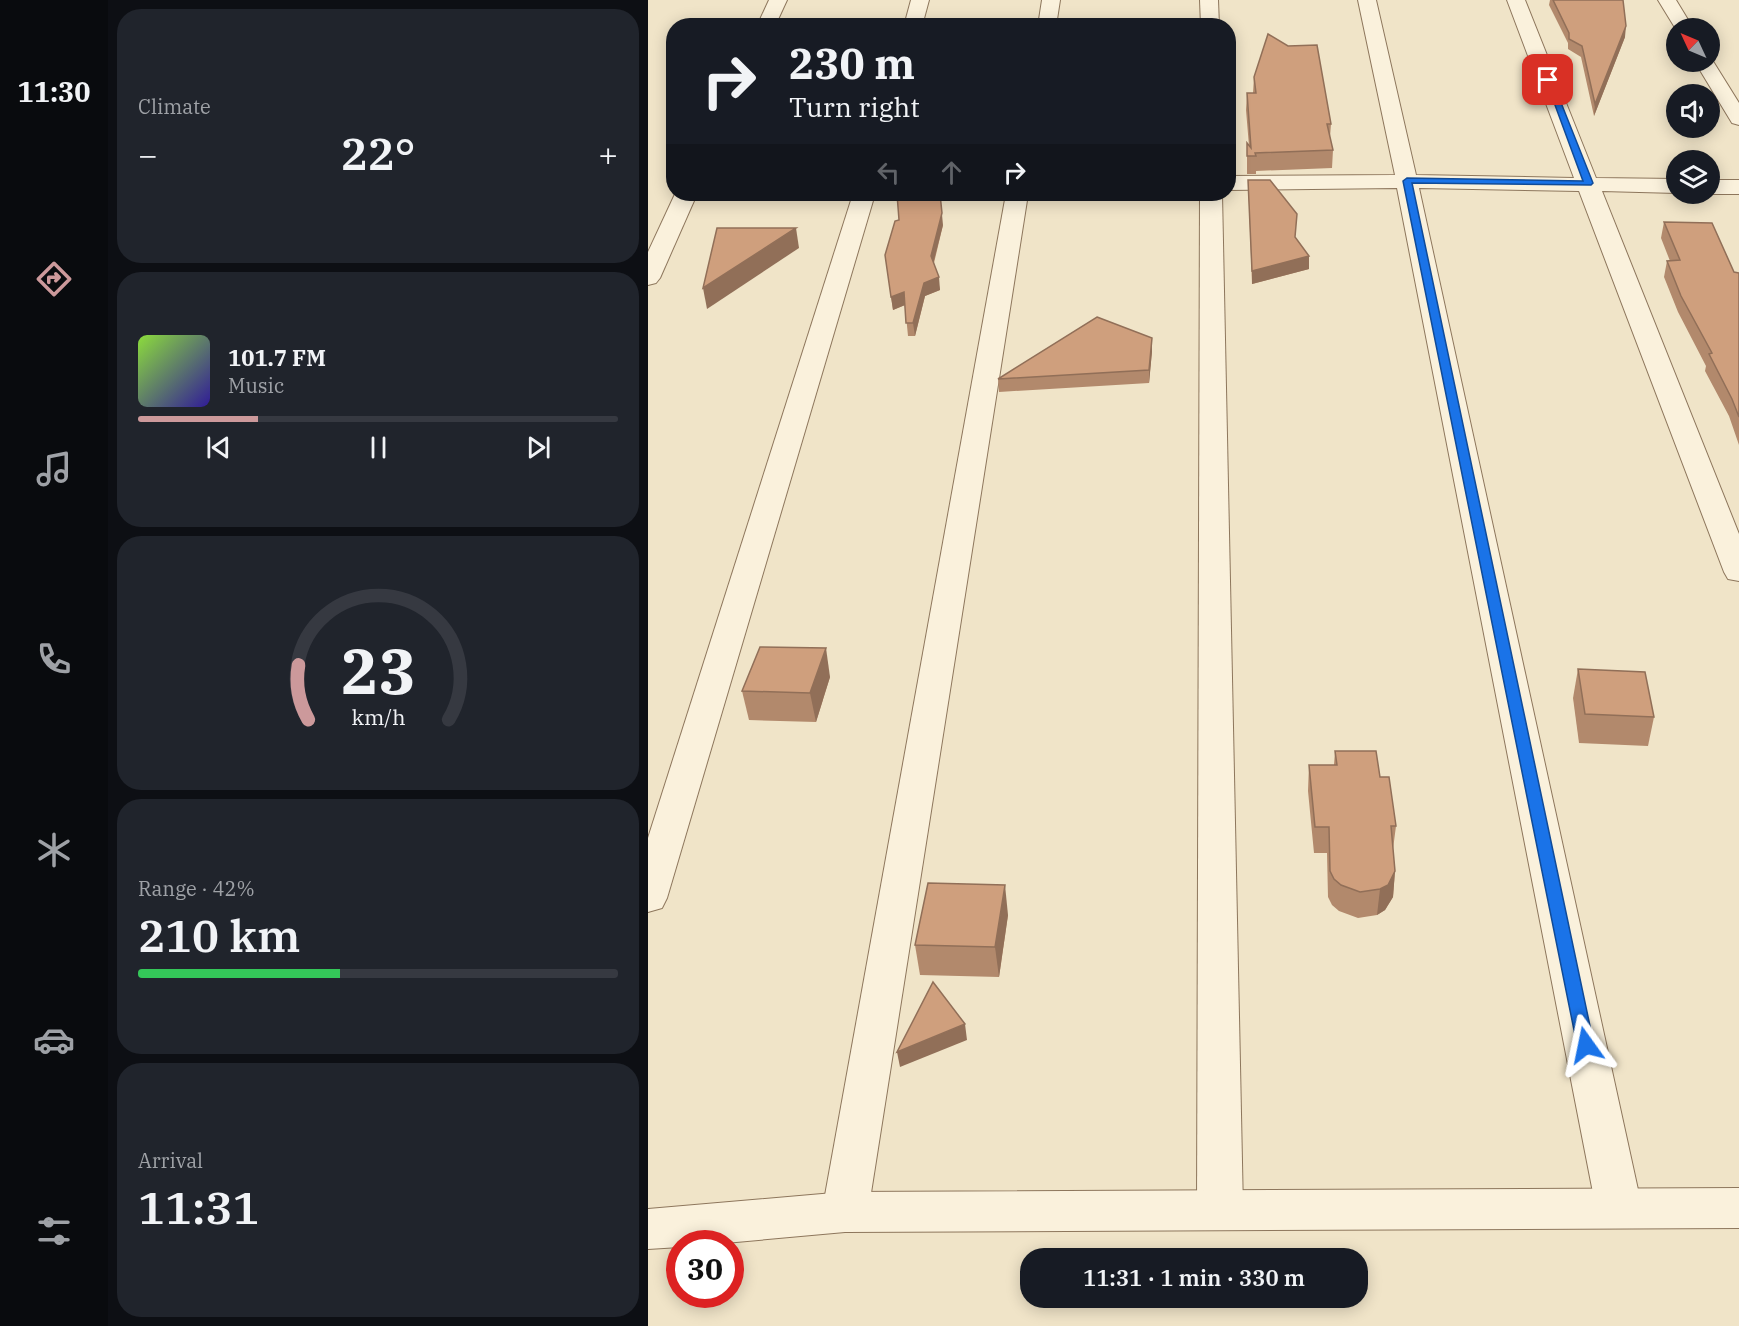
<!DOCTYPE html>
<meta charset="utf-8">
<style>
body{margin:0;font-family:"IBM Plex Serif",serif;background:#20242c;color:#f1f3f6;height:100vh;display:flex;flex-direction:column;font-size:22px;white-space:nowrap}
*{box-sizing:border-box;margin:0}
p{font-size:20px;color:#9ea1a6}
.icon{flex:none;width:33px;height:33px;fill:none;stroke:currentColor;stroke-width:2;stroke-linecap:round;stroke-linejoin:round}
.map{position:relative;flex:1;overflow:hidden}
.side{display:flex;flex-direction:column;gap:9px;padding:9px;background:#0d0f14;width:540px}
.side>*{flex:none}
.top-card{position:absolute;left:18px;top:18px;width:570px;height:183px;border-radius:24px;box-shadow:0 3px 15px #0003;background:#171b24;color:#f1f3f6;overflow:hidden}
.needle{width:39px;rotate:314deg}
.buttons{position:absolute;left:1018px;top:18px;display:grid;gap:12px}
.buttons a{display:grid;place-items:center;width:54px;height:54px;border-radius:50%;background:#171b24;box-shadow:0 3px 15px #0003;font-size:30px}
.speed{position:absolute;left:18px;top:1230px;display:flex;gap:12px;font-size:30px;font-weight:700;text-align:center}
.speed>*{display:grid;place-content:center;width:78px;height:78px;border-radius:50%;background:#171b24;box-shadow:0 3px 15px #0003;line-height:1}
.speed .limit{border:9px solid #d22;background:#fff;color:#111}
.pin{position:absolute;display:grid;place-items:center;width:51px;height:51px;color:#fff;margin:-26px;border-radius:12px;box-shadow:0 3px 9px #0006}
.me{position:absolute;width:66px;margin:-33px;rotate:348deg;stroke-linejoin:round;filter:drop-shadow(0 0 4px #0008)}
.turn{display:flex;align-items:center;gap:21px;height:126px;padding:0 24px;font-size:27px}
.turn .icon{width:78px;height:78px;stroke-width:2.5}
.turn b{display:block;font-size:42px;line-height:51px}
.lanes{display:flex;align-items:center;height:57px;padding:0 24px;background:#0003;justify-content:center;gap:30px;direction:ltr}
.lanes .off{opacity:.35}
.big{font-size:45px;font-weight:600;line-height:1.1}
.side .widget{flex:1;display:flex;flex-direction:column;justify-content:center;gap:9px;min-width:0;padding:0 21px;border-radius:24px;background:#20242c}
.side .dial{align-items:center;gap:0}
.dial svg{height:156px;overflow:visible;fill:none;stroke:#363941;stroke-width:7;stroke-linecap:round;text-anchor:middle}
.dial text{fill:#f1f3f6;stroke:none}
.song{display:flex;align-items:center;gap:18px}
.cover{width:72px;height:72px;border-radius:9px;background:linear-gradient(135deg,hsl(90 70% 55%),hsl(250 70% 35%))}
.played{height:6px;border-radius:3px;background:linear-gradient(90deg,#cc999b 25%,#363941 25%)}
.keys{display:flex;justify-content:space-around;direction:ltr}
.heat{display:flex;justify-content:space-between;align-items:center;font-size:33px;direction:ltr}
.charge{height:9px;border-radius:4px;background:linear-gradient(90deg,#34c759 42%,#363941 0)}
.trip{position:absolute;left:372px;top:1248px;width:348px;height:60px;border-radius:24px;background:#171b24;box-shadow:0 3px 15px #0003;font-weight:600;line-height:60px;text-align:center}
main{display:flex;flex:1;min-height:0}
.dock{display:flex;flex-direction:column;width:108px;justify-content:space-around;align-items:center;background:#090b0e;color:#9ea1a6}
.dock .icon{width:42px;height:42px}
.dock .current{color:#cc999b}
.dock b{font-size:27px;color:#f1f3f6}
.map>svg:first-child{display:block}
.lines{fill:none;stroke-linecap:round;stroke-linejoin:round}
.minor-casing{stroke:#8d765c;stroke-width:2}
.tertiary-casing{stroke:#8d765c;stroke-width:2}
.minor{fill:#faf1dc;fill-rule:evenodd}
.tertiary{fill:#faf1dc;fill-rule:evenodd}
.wall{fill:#b2896c}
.shaded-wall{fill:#916f58}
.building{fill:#cf9f7d;stroke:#916f58;stroke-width:1.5}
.route{fill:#1a73e8;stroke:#114b97;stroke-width:1.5}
</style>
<main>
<nav class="dock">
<b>11:30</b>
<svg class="icon current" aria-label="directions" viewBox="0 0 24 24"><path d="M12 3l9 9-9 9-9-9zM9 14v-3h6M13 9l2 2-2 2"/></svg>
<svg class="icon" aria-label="music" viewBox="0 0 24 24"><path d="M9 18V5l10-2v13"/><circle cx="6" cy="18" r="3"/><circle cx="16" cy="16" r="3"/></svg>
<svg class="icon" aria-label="phone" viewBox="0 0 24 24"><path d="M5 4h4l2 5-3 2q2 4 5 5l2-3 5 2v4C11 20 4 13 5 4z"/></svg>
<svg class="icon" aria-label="climate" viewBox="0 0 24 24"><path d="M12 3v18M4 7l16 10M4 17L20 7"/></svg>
<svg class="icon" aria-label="car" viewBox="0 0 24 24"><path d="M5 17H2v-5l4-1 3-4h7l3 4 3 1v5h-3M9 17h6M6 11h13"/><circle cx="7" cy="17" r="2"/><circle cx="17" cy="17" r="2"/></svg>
<svg class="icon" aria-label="filters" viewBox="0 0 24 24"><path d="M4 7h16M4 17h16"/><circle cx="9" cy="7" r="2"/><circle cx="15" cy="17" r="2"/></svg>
</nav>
<section class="side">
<div class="widget"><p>Climate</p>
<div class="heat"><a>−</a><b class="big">22°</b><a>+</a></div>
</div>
<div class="widget">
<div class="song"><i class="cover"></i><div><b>101.7 FM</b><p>Music</p></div></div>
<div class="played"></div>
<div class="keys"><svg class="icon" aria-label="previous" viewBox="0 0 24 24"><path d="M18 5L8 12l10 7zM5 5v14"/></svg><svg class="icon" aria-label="pause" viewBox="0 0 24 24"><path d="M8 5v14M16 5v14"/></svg><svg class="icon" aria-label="next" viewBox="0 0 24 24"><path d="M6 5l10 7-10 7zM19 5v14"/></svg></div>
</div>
<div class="widget dial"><svg viewBox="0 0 100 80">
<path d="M14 69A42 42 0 1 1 86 69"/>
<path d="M14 69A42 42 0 0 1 9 41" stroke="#cc999b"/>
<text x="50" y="56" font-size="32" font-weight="700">23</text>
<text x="50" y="72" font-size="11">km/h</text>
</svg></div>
<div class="widget"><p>Range · 42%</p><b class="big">210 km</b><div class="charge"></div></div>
<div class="widget"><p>Arrival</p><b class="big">11:31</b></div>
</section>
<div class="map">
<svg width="1091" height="1326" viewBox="0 0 1091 1326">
<rect width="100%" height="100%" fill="#f0e4c8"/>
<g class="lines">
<defs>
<g id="minor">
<polygon points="121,0 139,0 127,26 109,26"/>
<polygon points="263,0 281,0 274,26 256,26"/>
<polygon points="394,0 412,0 408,26 390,26"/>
<polygon points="552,0 570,0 571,26 553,26"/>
<polygon points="710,0 728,0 768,175 926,178 859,0 877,0 948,178 1029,179 1029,193 954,191 1091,534 1091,581 1080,579 1076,572 931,191 771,188 994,1208 987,1222 971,1228 955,1222 948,1208 749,188 580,190 580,176 747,175"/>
<polygon points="1010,0 1028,0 1045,28 1029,28 1029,31"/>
<polygon points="1063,58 1091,103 1091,125 1084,123 1047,62 1062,62"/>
<rect x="1062" y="180" width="29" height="14"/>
<polygon points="27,194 49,194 12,278 8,283 0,285 0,252"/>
<polygon points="205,194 227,194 19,898 14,908 0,912 0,838"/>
<polygon points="358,194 380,194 220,1212 213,1226 197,1232 181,1226 174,1212"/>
<polygon points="552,194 574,194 595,1210 588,1224 572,1230 556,1224 549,1210"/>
</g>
<polygon id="tertiary" points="1091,1188 1091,1228 197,1232 66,1244 32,1244 32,1247 0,1249 0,1209 197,1192"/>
</defs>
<use href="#minor" class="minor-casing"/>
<use href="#tertiary" class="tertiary-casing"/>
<use href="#minor" class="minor"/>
<use href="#tertiary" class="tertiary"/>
</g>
<g class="wall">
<polygon points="902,0 975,0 977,37 946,116 933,57 920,49 920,43 901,5"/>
<polygon points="640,46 683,124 682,137 685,150 684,168 608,171 608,174 599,174 599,143 601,146 598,110 599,93 605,93 606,77"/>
<polygon points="600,180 647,238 661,269 604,284"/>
<polygon points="1016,222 1086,272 1091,273 1091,445 1081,416 1057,371 1058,366 1030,312 1016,277 1019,261 1022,261 1013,238"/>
<polygon points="295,225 286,263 292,290 277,296 267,336 260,336 257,305 245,310 237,255"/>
<polygon points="504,338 504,351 501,383 351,392 350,378"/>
<polygon points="930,669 1006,717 1000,746 931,743 925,698"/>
<polygon points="182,677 168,722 101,720 94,691"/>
<polygon points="687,751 732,777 748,826 745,849 747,871 745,897 737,910 729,915 710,918 691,911 684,905 680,897 679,853 666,853 660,791 661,765 686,765"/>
<polygon points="360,915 351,977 272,975 267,945"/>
</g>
<g class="shaded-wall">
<polygon points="978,26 977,37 946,116 947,104"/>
<polygon points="292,194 295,225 284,268 283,256"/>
<polygon points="148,228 151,248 59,309 55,288"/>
<polygon points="661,256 661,269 604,284 604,271"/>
<polygon points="291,277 292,290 277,296 267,336 265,323 276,283"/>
<polygon points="256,292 257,305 245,310 243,297"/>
<polygon points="504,338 504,351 501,383 501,370"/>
<polygon points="178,648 182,677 168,722 162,693"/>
<polygon points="747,871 745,897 737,910 729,915 732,889"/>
<polygon points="357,885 360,915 351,977 347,947"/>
<polygon points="317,1024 319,1040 252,1067 249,1052"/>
</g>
<g class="building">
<polygon points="905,0 975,0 978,26 947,104 934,46 921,39 921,33"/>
<polygon points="620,34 640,46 669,45 683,124 679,124 685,150 607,153 608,156 599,156 599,143 603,148 599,93 608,93 606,77"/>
<polygon points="600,180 622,180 649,214 647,237 661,256 604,271"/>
<polygon points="249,194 292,194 294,213 283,256 291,277 276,283 265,323 258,323 256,292 243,297 237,255 247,221 251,220"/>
<polygon points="1016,222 1064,223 1086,272 1091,273 1091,417 1084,399 1061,354 1064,353 1033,296 1019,261 1032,260"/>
<polygon points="69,228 148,228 55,288"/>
<polygon points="449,317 504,338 501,370 350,379"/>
<polygon points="112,647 178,648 162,693 94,691"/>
<polygon points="930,669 997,672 1006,717 937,714"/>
<polygon points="687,751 728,751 732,777 741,777 748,826 743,826 747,871 740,885 732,889 712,892 693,885 686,879 682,871 681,827 667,827 661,765 689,765"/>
<polygon points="280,883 357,885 347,947 267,945"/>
<polygon points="285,982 317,1024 249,1052"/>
</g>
<polygon class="route" points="897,78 904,80 945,183 943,185 764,183 946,1045 944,1049 938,1052 932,1049 929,1045 755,181 759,178 935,181"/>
</svg>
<div class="buttons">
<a><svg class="needle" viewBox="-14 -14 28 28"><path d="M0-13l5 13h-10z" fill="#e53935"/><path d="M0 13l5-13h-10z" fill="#9ea1a6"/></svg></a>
<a><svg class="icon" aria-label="sound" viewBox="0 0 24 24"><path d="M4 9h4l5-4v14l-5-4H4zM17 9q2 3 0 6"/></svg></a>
<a><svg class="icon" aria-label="layers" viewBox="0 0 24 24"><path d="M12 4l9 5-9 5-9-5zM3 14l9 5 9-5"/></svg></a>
</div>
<div class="speed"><div class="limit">30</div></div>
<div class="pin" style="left:900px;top:80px;background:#d93025"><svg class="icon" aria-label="arrive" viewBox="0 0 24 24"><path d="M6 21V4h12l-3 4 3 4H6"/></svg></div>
<svg class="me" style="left:938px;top:1045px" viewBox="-20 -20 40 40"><path d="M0-17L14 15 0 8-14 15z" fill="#1a73e8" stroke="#fff" stroke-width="4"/></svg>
<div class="trip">11:31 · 1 min · 330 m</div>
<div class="top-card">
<div class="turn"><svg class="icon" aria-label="right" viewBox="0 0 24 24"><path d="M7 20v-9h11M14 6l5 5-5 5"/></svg><div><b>230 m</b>Turn right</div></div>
<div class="lanes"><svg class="icon off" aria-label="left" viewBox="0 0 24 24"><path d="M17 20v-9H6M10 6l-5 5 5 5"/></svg><svg class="icon off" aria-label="ahead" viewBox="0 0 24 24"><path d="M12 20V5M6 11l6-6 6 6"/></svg><svg class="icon" aria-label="right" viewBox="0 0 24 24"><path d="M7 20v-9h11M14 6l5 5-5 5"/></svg></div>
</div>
</div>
</main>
